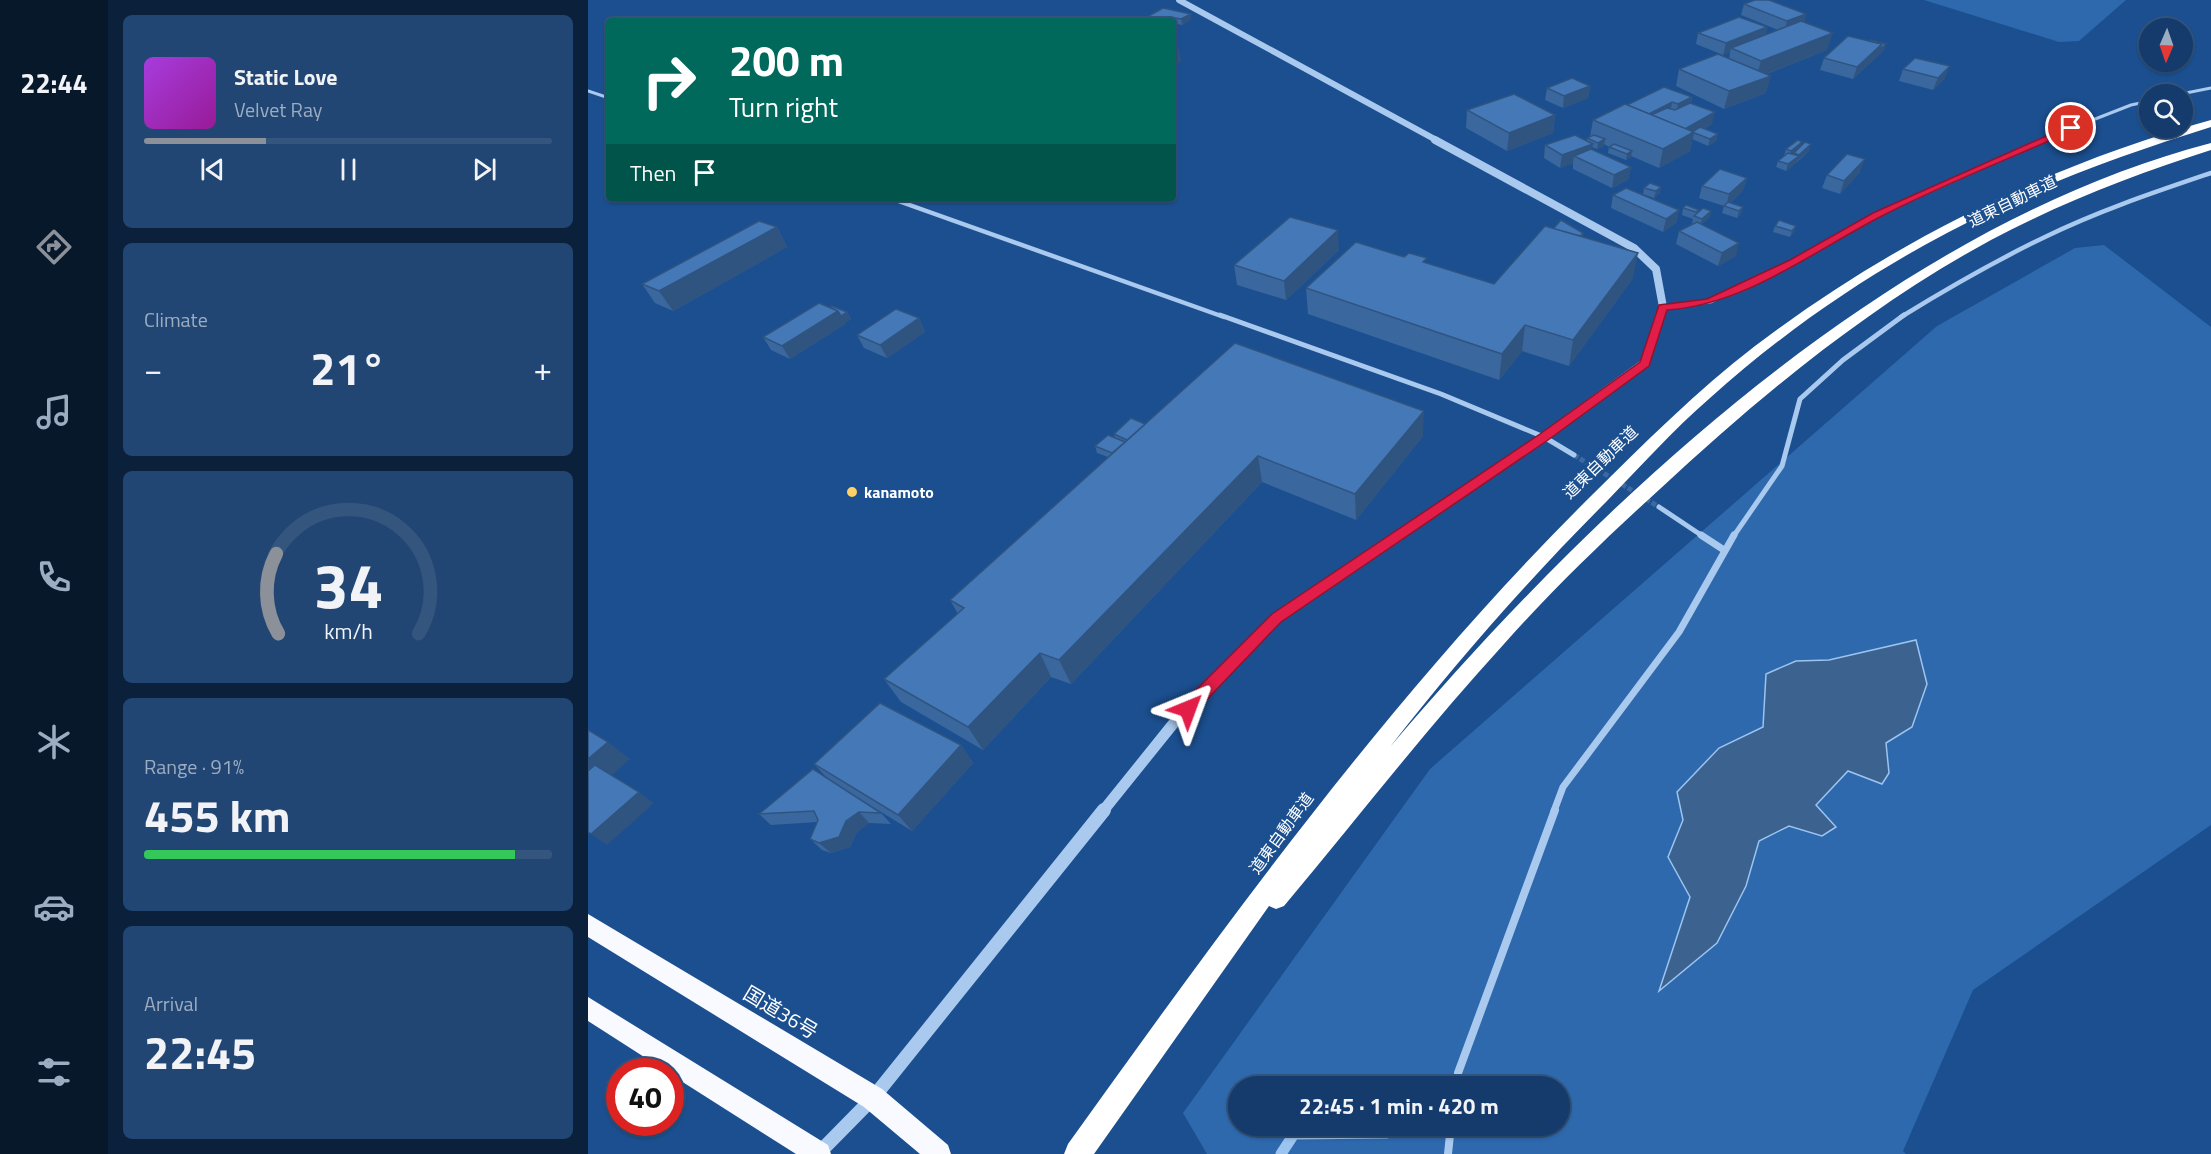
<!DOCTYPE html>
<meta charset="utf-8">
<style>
body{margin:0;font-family:"Titillium Web","Noto Sans JP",sans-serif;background:#214673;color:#f1f3f6;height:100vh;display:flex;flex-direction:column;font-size:22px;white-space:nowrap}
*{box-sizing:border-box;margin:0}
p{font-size:20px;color:#9dadc1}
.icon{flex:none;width:33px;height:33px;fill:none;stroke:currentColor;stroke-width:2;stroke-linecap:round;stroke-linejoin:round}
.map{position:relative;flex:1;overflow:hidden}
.panel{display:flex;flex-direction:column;gap:15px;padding:15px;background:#0b203b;width:480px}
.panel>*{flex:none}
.top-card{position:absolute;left:18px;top:18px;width:570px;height:183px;border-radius:6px;box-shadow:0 2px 4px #0004,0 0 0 2px #33557e;background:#00695c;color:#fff;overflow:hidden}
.needle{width:39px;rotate:182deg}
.fabs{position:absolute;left:1551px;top:18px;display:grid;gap:12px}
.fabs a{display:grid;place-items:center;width:54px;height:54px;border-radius:50%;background:#143b6b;box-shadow:0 2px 4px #0004,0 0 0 2px #33557e;font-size:30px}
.speed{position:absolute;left:18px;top:1058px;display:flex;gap:12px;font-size:30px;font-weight:700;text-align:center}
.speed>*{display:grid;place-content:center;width:78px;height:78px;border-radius:50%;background:#143b6b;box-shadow:0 2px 4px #0004,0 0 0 2px #33557e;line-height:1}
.speed .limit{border:9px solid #d22;background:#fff;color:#111}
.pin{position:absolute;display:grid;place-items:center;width:51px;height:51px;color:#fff;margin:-26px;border:3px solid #fff;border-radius:50%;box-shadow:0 2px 6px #0007}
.me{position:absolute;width:66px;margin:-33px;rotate:44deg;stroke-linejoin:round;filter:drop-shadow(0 0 4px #0008)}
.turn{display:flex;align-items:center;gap:21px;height:126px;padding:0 24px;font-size:27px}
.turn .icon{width:78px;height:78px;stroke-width:2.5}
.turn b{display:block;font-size:42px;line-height:51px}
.then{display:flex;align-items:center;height:57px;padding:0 24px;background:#0003;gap:12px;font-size:22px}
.big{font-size:45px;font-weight:700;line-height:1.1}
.panel .card{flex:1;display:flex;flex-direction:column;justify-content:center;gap:9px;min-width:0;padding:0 21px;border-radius:9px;background:#214673}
.panel .dial{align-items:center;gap:0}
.dial svg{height:156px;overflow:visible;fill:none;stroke:#33557e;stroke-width:7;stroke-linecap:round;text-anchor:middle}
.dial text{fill:#f1f3f6;stroke:none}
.song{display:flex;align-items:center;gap:18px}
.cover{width:72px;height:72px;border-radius:9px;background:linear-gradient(135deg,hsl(280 70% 55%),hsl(300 70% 35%))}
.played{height:6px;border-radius:3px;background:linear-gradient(90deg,#8c9099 30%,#33557e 30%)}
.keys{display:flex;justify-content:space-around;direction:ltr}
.heat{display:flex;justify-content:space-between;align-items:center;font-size:33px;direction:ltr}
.charge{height:9px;border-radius:4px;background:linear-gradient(90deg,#34c759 91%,#33557e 0)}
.trip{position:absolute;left:640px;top:1076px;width:342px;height:60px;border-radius:30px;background:#143b6b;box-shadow:0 2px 4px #0004,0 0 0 2px #33557e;font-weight:700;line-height:60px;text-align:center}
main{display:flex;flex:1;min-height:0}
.tab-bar{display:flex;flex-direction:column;width:108px;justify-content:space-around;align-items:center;background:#08182b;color:#9dadc1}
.tab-bar .icon{width:42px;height:42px}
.tab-bar .selected{color:#8c9099}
.tab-bar b{font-size:27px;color:#f1f3f6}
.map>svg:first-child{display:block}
.green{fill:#2e69ad;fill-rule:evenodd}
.water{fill:#3c6290;stroke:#9cc4f0;stroke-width:1.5}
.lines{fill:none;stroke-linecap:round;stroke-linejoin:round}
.stream{stroke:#9cc4f0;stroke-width:11}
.minor-tunnel{stroke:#3d69a0;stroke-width:5;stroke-dasharray:5 2;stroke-linecap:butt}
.minor-far4{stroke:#a9c9ee;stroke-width:3}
.minor-far3{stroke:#a9c9ee;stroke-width:4.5}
.minor-far2{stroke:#a9c9ee;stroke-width:5}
.minor-far1{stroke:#a9c9ee;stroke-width:7}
.minor{stroke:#a9c9ee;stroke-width:8}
.tertiary-far4{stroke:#a9c9ee;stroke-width:6}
.tertiary-far3{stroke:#a9c9ee;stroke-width:8}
.tertiary-far2{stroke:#a9c9ee;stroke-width:9}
.tertiary-far1{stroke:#a9c9ee;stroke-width:11}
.tertiary{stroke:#a9c9ee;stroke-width:14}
.trunk{fill:#f8faff;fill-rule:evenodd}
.motorway{fill:#fff;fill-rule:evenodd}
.wall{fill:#3a679d}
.shaded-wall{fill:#305480}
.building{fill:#4478b7;stroke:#305480;stroke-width:1.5}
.route{fill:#e11d48;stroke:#92132f;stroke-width:1.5}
.poi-dot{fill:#ffd166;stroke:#1b4f8f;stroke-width:2}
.labels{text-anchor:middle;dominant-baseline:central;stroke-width:6;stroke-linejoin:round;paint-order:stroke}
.street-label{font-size:16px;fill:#fff;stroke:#1b4f8f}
.poi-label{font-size:16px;font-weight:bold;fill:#fff;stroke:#1b4f8f;text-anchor:start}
.near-street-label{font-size:20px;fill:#fff;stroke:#1b4f8f}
</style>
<main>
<nav class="tab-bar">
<b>22:44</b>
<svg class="icon selected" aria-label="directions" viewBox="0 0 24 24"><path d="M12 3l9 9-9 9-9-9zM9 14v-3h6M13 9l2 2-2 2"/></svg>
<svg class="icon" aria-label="music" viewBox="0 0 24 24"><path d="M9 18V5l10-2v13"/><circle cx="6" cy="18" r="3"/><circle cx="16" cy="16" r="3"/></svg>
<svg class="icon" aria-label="phone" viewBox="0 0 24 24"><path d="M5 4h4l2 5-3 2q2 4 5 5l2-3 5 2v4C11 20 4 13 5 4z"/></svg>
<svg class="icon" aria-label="climate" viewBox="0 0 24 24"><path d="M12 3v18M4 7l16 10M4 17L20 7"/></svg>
<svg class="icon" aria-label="car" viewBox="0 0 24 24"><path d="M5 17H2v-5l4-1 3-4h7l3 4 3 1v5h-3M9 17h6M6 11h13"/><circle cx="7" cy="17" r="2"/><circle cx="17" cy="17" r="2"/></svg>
<svg class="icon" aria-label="filters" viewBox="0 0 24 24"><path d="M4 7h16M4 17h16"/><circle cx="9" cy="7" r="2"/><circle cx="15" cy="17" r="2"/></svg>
</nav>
<section class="panel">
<div class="card">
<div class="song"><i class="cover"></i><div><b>Static Love</b><p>Velvet Ray</p></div></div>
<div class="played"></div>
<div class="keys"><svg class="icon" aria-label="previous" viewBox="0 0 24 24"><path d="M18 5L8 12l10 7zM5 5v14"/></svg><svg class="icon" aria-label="pause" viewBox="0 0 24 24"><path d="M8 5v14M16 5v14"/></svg><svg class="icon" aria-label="next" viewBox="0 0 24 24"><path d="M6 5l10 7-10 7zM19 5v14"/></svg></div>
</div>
<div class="card"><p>Climate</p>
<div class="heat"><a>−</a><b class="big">21°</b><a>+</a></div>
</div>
<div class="card dial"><svg viewBox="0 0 100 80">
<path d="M14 69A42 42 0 1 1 86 69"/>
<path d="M14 69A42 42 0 0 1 13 28" stroke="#8c9099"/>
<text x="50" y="56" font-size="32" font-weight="700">34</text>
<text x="50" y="72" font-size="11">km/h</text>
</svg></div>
<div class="card"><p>Range · 91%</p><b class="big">455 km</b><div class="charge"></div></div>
<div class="card"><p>Arrival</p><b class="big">22:45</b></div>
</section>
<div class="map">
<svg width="1623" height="1154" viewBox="0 0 1623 1154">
<rect width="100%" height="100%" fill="#1b4f8f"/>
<g class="green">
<polygon points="1336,0 1538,0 1491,41 1471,42"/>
<path d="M 1516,245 L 1623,327 L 1623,825 L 1385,990 L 1315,1151 L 1318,1154 L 619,1154 L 595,1113 L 842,769 L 1349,326 L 1487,248 ZM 651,1086 L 972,1086 L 972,1125 L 651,1125 Z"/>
</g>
<polygon class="water" points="1328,640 1339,684 1324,727 1298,743 1301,773 1294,784 1260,771 1228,805 1248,827 1234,836 1201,826 1171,841 1158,886 1129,943 1071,991 1102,897 1080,857 1095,820 1089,792 1131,748 1175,727 1178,674 1208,661 1241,660"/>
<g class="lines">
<polyline class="stream" points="693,1154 706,1134 799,1133"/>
<polyline class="minor-tunnel" points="986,455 1071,507"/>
<g class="minor-far4">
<polyline points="0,91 21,98"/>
<polyline points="1593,94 1623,88"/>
<polyline points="1451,141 1543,105 1562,101"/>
</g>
<g class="minor-far3">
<polyline points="302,198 636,317"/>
<polyline points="1075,307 1123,301 1206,262 1288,215 1454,140"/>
<path d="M 1313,317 C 1360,288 1407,261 1457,237 C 1510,211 1567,192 1623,173"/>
</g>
<g class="minor-far2">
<polyline points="632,315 853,394 956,437 986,455"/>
<polyline points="1071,507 1116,537"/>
<polyline points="1145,537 1194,466 1212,399 1255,360 1316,315"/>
</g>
<g class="minor-far1">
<polyline points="1113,535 1136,550"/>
<polyline points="966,811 975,787 1091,632 1146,535"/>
</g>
<g class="minor">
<polyline points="869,1086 870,1073 967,810"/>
<polyline points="860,1154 863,1125"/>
</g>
<polyline class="tertiary-far4" points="591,0 850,141"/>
<polyline class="tertiary-far3" points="847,140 1046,248 1068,269 1075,307 1072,317"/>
<polyline class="tertiary-far2" points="809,537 956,437 1057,363 1072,315"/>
<polyline class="tertiary-far1" points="515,811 585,724 688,618 811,535"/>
<polyline class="tertiary" points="230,1154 285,1098 516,810"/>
<g class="trunk">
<polygon points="0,914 294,1089 360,1145 363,1154 332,1154 276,1107 0,937"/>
<polygon points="0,997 240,1145 243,1154 208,1154 82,1074 82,1071 78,1071 0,1021"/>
</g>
<path class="motorway" d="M 1623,120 L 1623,127 C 1533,155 1443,188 1359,233 C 1275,277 1193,334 1122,398 C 1085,430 1052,467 1018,502 C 941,579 869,661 802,747 C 1012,500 1302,227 1623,143 L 1623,150 C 1547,174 1473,203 1403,240 C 1281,306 1173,395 1072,489 C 1018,538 965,589 916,644 C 839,728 769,819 696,906 L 688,909 L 681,906 L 506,1154 L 476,1154 L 480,1144 C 642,918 806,691 1004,495 C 1057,443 1108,391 1167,346 C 1304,242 1458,166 1623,120 Z"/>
</g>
<g class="wall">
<polygon points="1156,4 1218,14 1216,22 1239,50 1179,74 1178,93 1136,109 1088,86 1091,69 1141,59 1142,52 1135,55 1108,44 1110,33 1179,27 1177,35 1190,30 1153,15"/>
<polygon points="603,14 603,19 594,25 585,23 585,21 558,21 557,18"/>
<polygon points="1296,50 1265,79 1232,70 1236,58"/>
<polygon points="1315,69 1357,78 1345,90 1311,81"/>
<polygon points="1002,86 1000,98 975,108 957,100 959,88"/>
<polygon points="1104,97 1103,103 1124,124 1116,129 1130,134 1128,141 1120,146 1104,139 1102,151 1071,168 1043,156 1043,157 1038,160 1020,153 1021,147 1016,144 1016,146 1009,149 1004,147 1004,149 1043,167 1040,180 1024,188 985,169 985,163 972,168 956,158 957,145 999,141 999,138 1002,137 1005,120 1039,105"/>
<polygon points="879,110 967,115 965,133 919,151 878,128"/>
<polygon points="1213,146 1221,151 1209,162 1198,171 1188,167 1190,161 1196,156 1198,149"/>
<polygon points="1272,172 1252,194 1234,188 1239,175"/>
<polygon points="1159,178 1155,190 1142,203 1155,207 1153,214 1149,218 1134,213 1136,206 1111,198 1114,186"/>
<polygon points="1056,188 1072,193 1066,198 1055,194"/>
<polygon points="1025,195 1091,210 1088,223 1075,232 1023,208"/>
<polygon points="1095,208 1110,212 1122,217 1114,224 1148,256 1130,266 1088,244 1091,231 1105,223 1104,223 1105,219 1094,215"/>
<polygon points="1187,226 1208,226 1206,232 1202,237 1185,232"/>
<polygon points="189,227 199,247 85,311 67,303 54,284"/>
<polygon points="965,229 995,233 994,237 1045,278 981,366 934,351 911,380 720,314 718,288 816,257 839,263 906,284"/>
<polygon points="751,250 698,300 649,285 646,265"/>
<polygon points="242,307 259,312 263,319 256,323 257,324 202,359 183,350 175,337"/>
<polygon points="331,318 337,332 299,358 276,348 269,335"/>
<polygon points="557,424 835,436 768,520 674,482 483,684 463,677 395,750 313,702 296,679 370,614 362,600 520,457 509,453 507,446 527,437 526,434"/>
<polygon points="373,745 385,763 324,831 259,791 293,813 303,824 281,823 269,832 262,847 243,853 234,850 222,839 230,822 183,825 171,814 240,779 226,764"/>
</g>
<g class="shaded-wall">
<polygon points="603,14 603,19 594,25 593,19"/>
<polygon points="1218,14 1215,25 1196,32 1199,21"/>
<polygon points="581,17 582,21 573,21"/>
<polygon points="1179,27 1176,38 1143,48 1142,52 1135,55 1138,43"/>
<polygon points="1245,33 1239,50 1168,78 1173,61"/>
<polygon points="1294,44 1298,44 1296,50 1265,79 1269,67"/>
<polygon points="591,50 593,61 585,67 585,54"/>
<polygon points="1362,66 1357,78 1345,90 1350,78"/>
<polygon points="1183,76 1178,93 1136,109 1141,91"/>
<polygon points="1002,86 1000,98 975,108 976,96"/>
<polygon points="1104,97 1101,109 1088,116 1090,104"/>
<polygon points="1084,102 1082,114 1055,117"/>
<polygon points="1127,112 1124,124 1107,134 1106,133 1102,151 1071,168 1075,149 1091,131"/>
<polygon points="967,115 965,133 919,151 921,133"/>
<polygon points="1130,134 1128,141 1120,146 1122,139"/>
<polygon points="1017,139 1016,146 1009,149 1010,143"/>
<polygon points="1214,142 1212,148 1201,157 1203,151"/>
<polygon points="1005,144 1003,156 986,156 985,163 972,168 974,155"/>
<polygon points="1223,144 1221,151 1209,161 1211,155"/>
<polygon points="1044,151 1043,157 1038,160 1039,154"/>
<polygon points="1211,156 1209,162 1198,171 1200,164"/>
<polygon points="1277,159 1272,172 1252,194 1256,181"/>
<polygon points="1043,167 1040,180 1024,188 1026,175"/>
<polygon points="1159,178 1155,190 1138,207 1141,194"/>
<polygon points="1073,187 1072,193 1066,198 1068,191"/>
<polygon points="1155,207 1153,214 1149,218 1151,211"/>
<polygon points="1091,210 1088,223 1075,232 1078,219"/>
<polygon points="1123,211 1122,217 1112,226 1114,219"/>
<polygon points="1208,226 1206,232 1202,237 1204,231"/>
<polygon points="189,227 199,247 85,311 71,291"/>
<polygon points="750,230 751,250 698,300 696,281"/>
<polygon points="1151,243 1148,256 1130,266 1134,253"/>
<polygon points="1050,253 1045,278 981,366 985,340"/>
<polygon points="250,311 259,312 263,319 256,323 257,324 202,359 194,346"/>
<polygon points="331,318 337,332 299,358 292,345"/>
<polygon points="937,325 934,351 911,380 914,354"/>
<polygon points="836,411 835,436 768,520 767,494"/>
<polygon points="670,456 674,482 483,684 471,660"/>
<polygon points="452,653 463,677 395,750 380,727"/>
<polygon points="20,742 42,759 0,796 0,759"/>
<polygon points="373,745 385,763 324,831 310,815"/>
<polygon points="51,792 66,803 19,845 3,834"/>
<polygon points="271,812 281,823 269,832 262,847 243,853 231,843"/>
</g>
<g class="building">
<polygon points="1167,0 1181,0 1218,14 1199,21 1156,4"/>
<polygon points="575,8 603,14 593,19 581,17 572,21 557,18"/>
<polygon points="1151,17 1179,27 1138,43 1110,33"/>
<polygon points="1213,21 1245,33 1173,61 1143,48"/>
<polygon points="1260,36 1294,44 1269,67 1236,58"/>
<polygon points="1282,40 1298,44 1291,50 1294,44 1281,41"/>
<polygon points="585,48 591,50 585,54"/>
<polygon points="1130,54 1183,76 1141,91 1091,69"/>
<polygon points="1327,58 1362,66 1350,78 1315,69"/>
<polygon points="984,78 1002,86 976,96 959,88"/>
<polygon points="1076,87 1104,97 1090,104 1084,102 1061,114 1039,105"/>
<polygon points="926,94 967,115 921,133 879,110"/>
<polygon points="1102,103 1127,112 1097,129 1063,115 1079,108 1087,110"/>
<polygon points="1037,104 1106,132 1075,149 1005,120"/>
<polygon points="1112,127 1130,134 1122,139 1104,132"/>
<polygon points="987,135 1005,144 974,155 957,145"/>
<polygon points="1006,135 1017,139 1010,143 999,138"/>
<polygon points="1210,140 1214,142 1203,151 1198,149"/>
<polygon points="1217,142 1223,144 1211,155 1206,153"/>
<polygon points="1026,144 1044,151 1039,154 1021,147"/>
<polygon points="1003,149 1043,167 1026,175 986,156"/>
<polygon points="1200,153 1211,156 1200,164 1190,161"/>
<polygon points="1259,154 1277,159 1256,181 1239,175"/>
<polygon points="1132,169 1159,178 1141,194 1114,186"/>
<polygon points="1062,183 1073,187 1068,191 1056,188"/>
<polygon points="1038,188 1091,210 1078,219 1025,195"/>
<polygon points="1140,202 1155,207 1151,211 1136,206"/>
<polygon points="1098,205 1111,210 1108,212 1095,208"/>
<polygon points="1115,208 1123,211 1114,219 1106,216"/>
<polygon points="702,217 750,230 696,281 646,265"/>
<polygon points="973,220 995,233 992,236 965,229"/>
<polygon points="1191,220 1208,226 1204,231 1187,226"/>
<polygon points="171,221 189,227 71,291 54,284"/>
<polygon points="1109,222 1151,243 1134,253 1091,231"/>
<polygon points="957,226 1050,253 985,340 937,325 914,354 718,288 768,242 816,257 821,253 839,258 835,262 906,284"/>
<polygon points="231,303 250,311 194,346 175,337"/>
<polygon points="244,306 259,312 253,316 250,311 242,307"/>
<polygon points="308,309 331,318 292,345 269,335"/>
<polygon points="647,343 836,411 767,494 670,456 471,660 452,653 380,727 296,679 376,608 362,600"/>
<polygon points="543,418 557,424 539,440 526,434"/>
<polygon points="520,435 537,442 524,453 507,446"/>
<polygon points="292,703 373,745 310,815 226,764"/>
<polygon points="0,730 20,742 0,759"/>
<polygon points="7,765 51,792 3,834 0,832 0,771"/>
<polygon points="225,769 293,813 271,812 258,821 251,837 231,843 222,839 230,820 226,811 171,814"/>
</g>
<path class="route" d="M 1483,125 L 1486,130 C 1421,159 1353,185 1290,218 C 1223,253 1156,305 1079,310 L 1061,366 L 960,440 L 693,622 L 605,714 L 594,714 L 592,709 L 594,704 L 684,614 L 952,434 L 1052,362 L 1071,305 L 1119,299 L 1202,260 L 1285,213 Z"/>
<circle class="poi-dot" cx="264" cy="492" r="6"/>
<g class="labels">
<g class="street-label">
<text transform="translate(1424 201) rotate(-26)">道東自動車道</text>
<text transform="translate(1012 462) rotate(-44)">道東自動車道</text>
<text transform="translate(693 833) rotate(-54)">道東自動車道</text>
</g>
<g class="poi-label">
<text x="276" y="492">kanamoto</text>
</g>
<g class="near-street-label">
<text transform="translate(193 1012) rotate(31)">国道36号</text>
</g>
</g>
</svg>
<div class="fabs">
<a><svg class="needle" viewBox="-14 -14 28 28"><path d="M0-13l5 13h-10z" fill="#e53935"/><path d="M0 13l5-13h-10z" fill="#9dadc1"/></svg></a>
<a><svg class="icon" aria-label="search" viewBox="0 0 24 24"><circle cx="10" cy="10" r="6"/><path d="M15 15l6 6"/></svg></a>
</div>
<div class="speed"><div class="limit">40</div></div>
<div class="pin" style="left:1483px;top:128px;background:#d93025"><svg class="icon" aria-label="arrive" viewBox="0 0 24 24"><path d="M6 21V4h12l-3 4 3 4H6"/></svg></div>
<svg class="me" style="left:600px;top:709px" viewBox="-20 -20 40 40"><path d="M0-17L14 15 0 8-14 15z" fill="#e11d48" stroke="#fff" stroke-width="4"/></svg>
<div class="trip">22:45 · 1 min · 420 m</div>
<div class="top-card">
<div class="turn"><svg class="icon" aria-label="right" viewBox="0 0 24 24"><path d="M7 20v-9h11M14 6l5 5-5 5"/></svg><div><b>200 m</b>Turn right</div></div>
<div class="then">Then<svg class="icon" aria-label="arrive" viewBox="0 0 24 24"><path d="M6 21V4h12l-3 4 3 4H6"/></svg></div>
</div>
</div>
</main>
